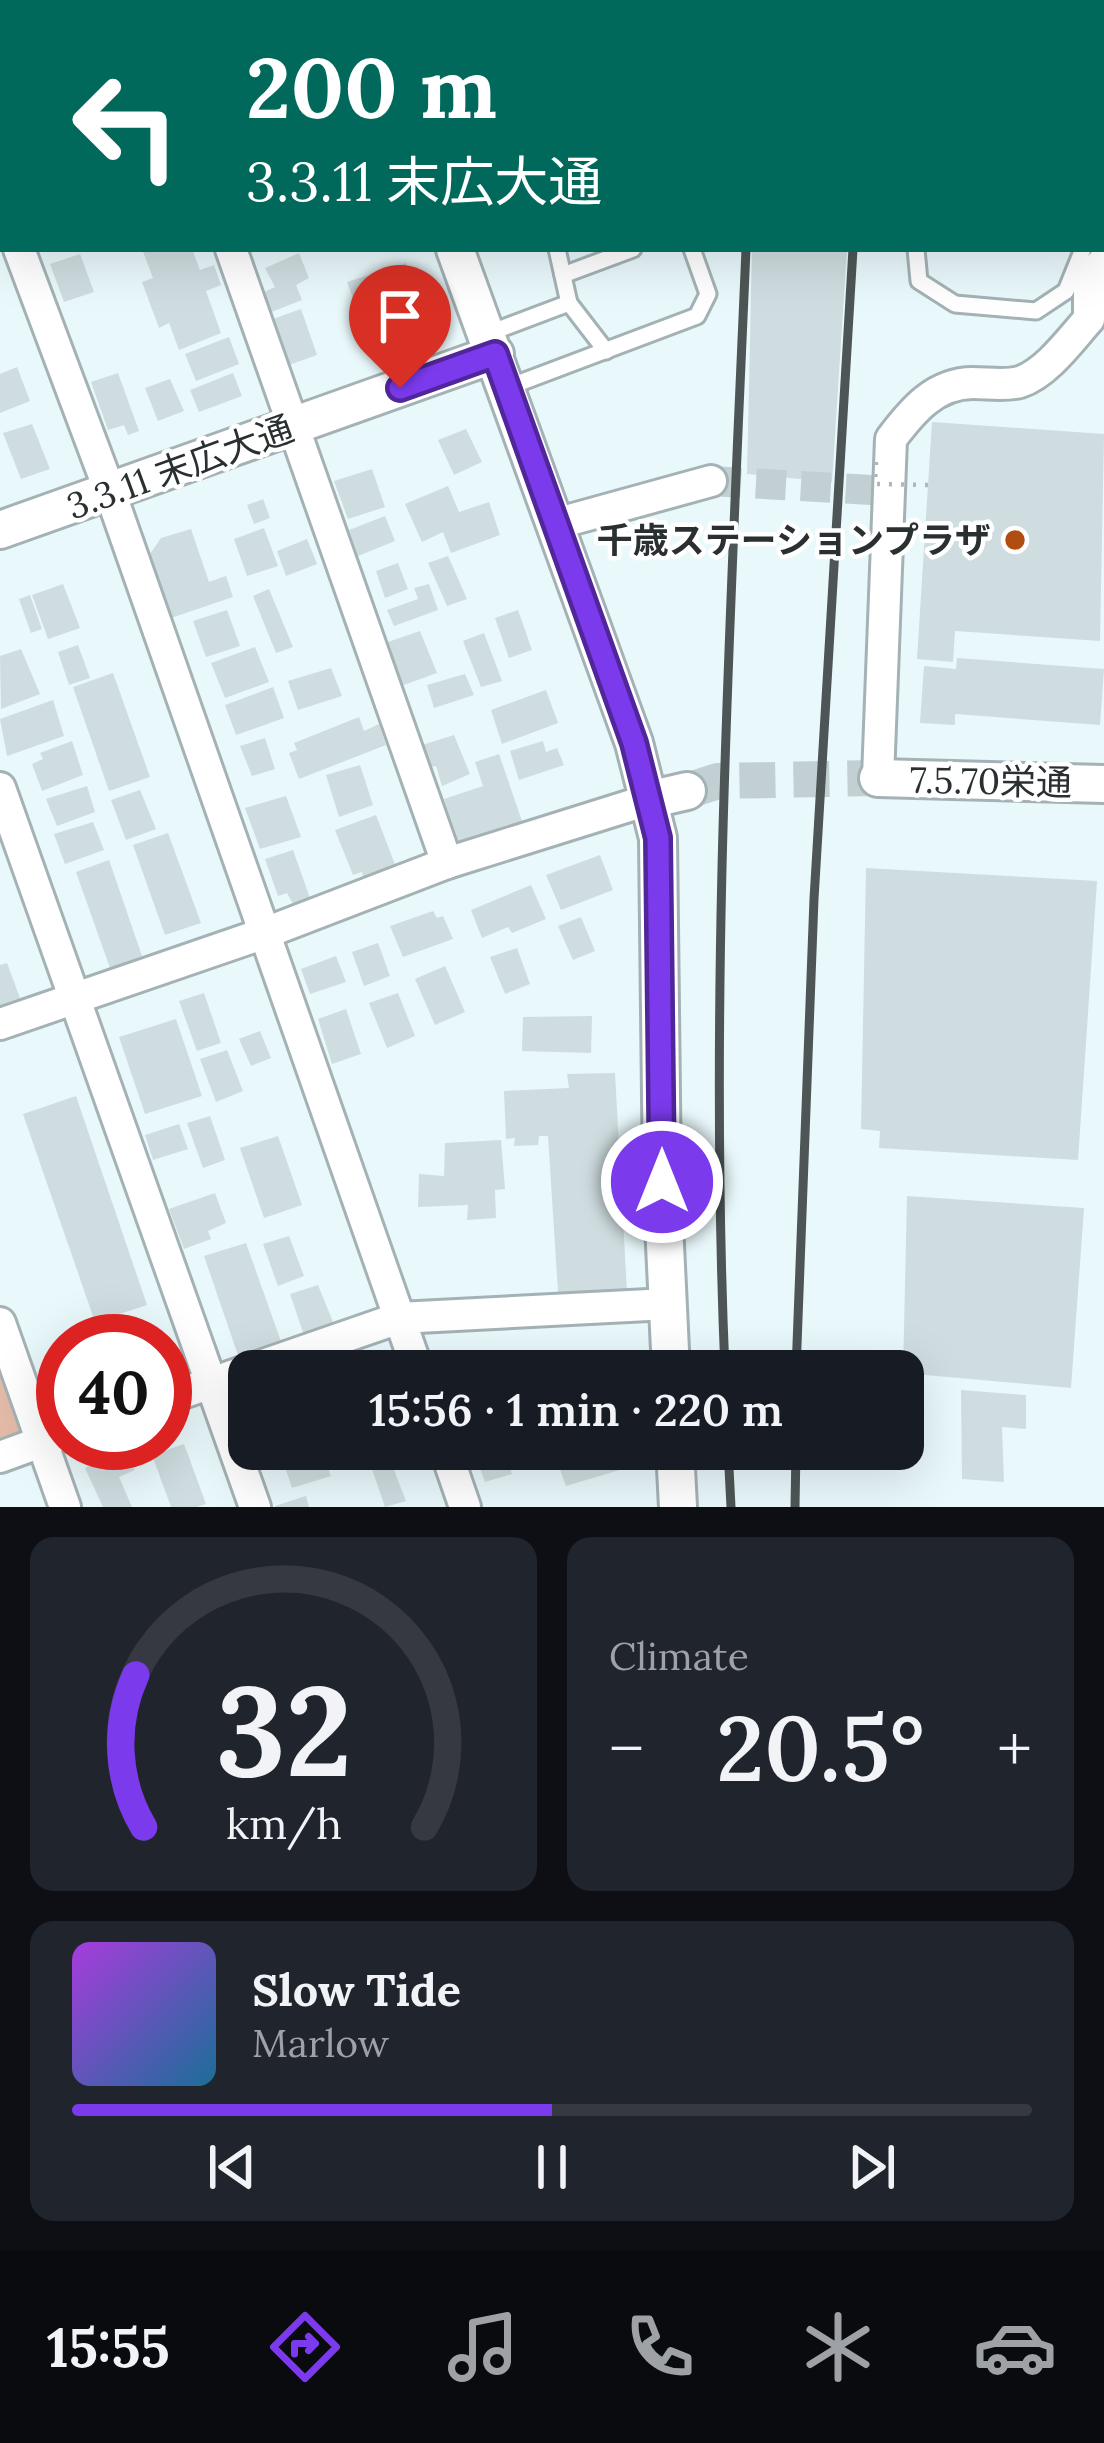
<!DOCTYPE html>
<meta charset="utf-8">
<style>
body{margin:0;font-family:Lora,"Noto Sans JP",serif;background:#20242c;color:#f1f3f6;height:100vh;display:flex;flex-direction:column;font-size:45px;white-space:nowrap}
*{box-sizing:border-box;margin:0}
p{font-size:39px;color:#9ea1a6}
.icon{flex:none;width:66px;height:66px;fill:none;stroke:currentColor;stroke-width:2;stroke-linecap:round;stroke-linejoin:round}
.map{position:relative;height:1507px;overflow:hidden}
.drawer{display:flex;flex-direction:column;gap:30px;padding:30px;background:#0d0f14;flex:1}
.drawer>*{flex:none}
.guide{position:absolute;left:0px;top:0px;width:1104px;height:252px;box-shadow:0 12px 48px #0002;background:#00695c;color:#fff;overflow:hidden}
.speed{position:absolute;left:36px;top:1314px;display:flex;gap:24px;font-size:60px;font-weight:700;text-align:center}
.speed>*{display:grid;place-content:center;width:156px;height:156px;border-radius:50%;background:#171b24;box-shadow:0 12px 48px #0002;line-height:1}
.speed .limit{border:18px solid #d22;background:#fff;color:#111}
.pin{position:absolute;display:grid;place-items:center;width:102px;height:102px;color:#fff;margin:-123px -51px;border-radius:50% 50% 50% 0;rotate:-45deg;box-shadow:0 0 12px #0007}
.pin .icon{rotate:45deg}
.me{position:absolute;width:132px;margin:-66px;rotate:0deg;stroke-linejoin:round;filter:drop-shadow(0 0 9px #0008)}
.turn{display:flex;align-items:center;gap:42px;height:252px;padding:0 48px;font-size:54px}
.turn .icon{width:156px;height:156px;stroke-width:2.5}
.turn b{display:block;font-size:84px;line-height:102px}
.big{font-size:90px;font-weight:600;line-height:1.1}
.drawer .tile{flex:1;display:flex;flex-direction:column;justify-content:center;gap:18px;min-width:0;padding:0 42px;border-radius:24px;background:#20242c}
.drawer .dial{align-items:center;gap:0}
.dial svg{height:312px;overflow:visible;fill:none;stroke:#363941;stroke-width:7;stroke-linecap:round;text-anchor:middle}
.dial text{fill:#f1f3f6;stroke:none}
.song{display:flex;align-items:center;gap:36px}
.cover{width:144px;height:144px;border-radius:18px;background:linear-gradient(135deg,hsl(280 70% 55%),hsl(200 70% 35%))}
.played{height:12px;border-radius:6px;background:linear-gradient(90deg,#7c3aed 50%,#363941 50%)}
.keys{display:flex;justify-content:space-around;direction:ltr}
.heat{display:flex;justify-content:space-between;align-items:center;font-size:66px;direction:ltr}
.drawer .tiles{flex:1;display:grid;gap:30px;grid-template-columns:1fr 1fr}
.tile:last-child{grid-column:span 2}
.trip{position:absolute;left:228px;top:1350px;width:696px;height:120px;border-radius:24px;background:#171b24;box-shadow:0 12px 48px #0002;font-weight:600;line-height:120px;text-align:center}
.tabs{display:flex;height:192px;justify-content:space-around;align-items:center;background:#090b0e;color:#9ea1a6}
.tabs .icon{width:84px;height:84px}
.tabs .selected{color:#7c3aed}
.tabs b{font-size:54px;color:#f1f3f6}
.map>svg:first-child{display:block}
.green{fill:#e3baa7}
.building{fill:#cfdde0}
.lines{fill:none;stroke-linecap:round;stroke-linejoin:round}
.minor-tunnel{stroke:#c3d0d3;stroke-width:30;stroke-dasharray:30 15;stroke-linecap:butt}
.tertiary-tunnel{stroke:#c3d0d3;stroke-width:36;stroke-dasharray:36 18;stroke-linecap:butt}
.service-casing{stroke:#a4b2b5;stroke-width:21}
.minor-casing{stroke:#a4b2b5;stroke-width:36}
.tertiary-casing{stroke:#a4b2b5;stroke-width:42}
.service{stroke:#fff;stroke-width:15}
.minor{stroke:#fff;stroke-width:30}
.tertiary{stroke:#fff;stroke-width:36}
.rail{stroke:#4d5556;stroke-width:9}
.path-bridge{stroke:#acb8bb;stroke-width:4.5;stroke-dasharray:3 9;stroke-linecap:butt}
.route-casing{stroke:#51269a;stroke-width:30}
.route{stroke:#7c3aed;stroke-width:21}
.poi-dot{fill:#b04d11;stroke:#fff;stroke-width:4.5}
.labels{text-anchor:middle;dominant-baseline:central;stroke-width:9;stroke-linejoin:round;paint-order:stroke}
.street-label{font-size:36px;fill:#2a3031;stroke:#fff}
.poi-label{font-size:36px;font-weight:bold;fill:#2a3031;stroke:#fff;text-anchor:end}
</style>
<div class="map">
<svg width="1104" height="1507" viewBox="0 0 1104 1507">
<rect width="100%" height="100%" fill="#e9f8fb"/>
<polygon class="green" points="0,1372 21,1435 0,1442"/>
<g class="building">
<polygon points="142,249 192,249 200,270 214,265 221,285 206,291 221,333 179,350 169,323 159,328 142,282 153,278"/>
<polygon points="752,249 847,249 832,482 747,474"/>
<polygon points="299,253 309,278 296,285 302,300 269,313 260,294 275,287 265,268"/>
<polygon points="80,254 94,292 64,302 50,264"/>
<polygon points="406,263 427,317 368,337 347,282"/>
<polygon points="301,309 317,355 286,366 270,320"/>
<polygon points="229,337 239,364 196,381 185,354"/>
<polygon points="17,367 30,401 0,413 0,374"/>
<polygon points="118,373 139,431 128,435 124,425 108,430 91,382"/>
<polygon points="233,373 242,396 199,412 190,390"/>
<polygon points="170,379 184,411 158,421 145,388"/>
<polygon points="932,422 1104,434 1100,641 955,631 953,662 917,659"/>
<polygon points="32,424 50,469 21,479 3,433"/>
<polygon points="466,429 482,462 454,475 438,440"/>
<polygon points="372,469 385,507 348,519 334,481"/>
<polygon points="448,486 459,512 489,502 500,535 451,553 443,532 422,542 405,504"/>
<polygon points="263,499 270,518 254,524 247,505"/>
<polygon points="385,516 395,541 358,556 349,530"/>
<polygon points="264,528 278,566 247,576 234,539"/>
<polygon points="191,529 209,582 226,576 233,597 171,618 148,557 161,538"/>
<polygon points="307,539 317,564 286,576 277,551"/>
<polygon points="448,556 467,599 447,606 428,563"/>
<polygon points="398,563 408,589 385,598 376,571"/>
<polygon points="63,584 80,628 48,639 32,595"/>
<polygon points="429,584 438,610 394,626 387,610 418,599 414,588"/>
<polygon points="269,589 293,647 276,653 253,596"/>
<polygon points="30,595 42,629 31,633 19,599"/>
<polygon points="227,610 240,646 206,657 193,621"/>
<polygon points="518,610 532,650 509,658 495,618"/>
<polygon points="420,631 437,673 401,686 385,643"/>
<polygon points="484,633 502,681 481,687 463,641"/>
<polygon points="78,645 90,678 69,685 58,652"/>
<polygon points="255,647 269,682 225,698 211,663"/>
<polygon points="21,649 40,694 1,709 0,656"/>
<polygon points="957,658 1104,669 1100,725 955,714 955,725 920,723 924,666 956,669"/>
<polygon points="331,668 342,696 298,710 288,681"/>
<polygon points="113,673 150,777 109,791 73,687"/>
<polygon points="465,674 474,695 434,708 427,685"/>
<polygon points="273,687 284,718 236,735 225,705"/>
<polygon points="546,690 558,723 502,744 491,710"/>
<polygon points="53,700 64,736 7,756 0,719"/>
<polygon points="359,717 364,731 379,724 386,745 299,779 289,753 297,750 294,743"/>
<polygon points="454,735 470,774 442,786 436,766 426,768 419,746"/>
<polygon points="265,738 275,769 252,776 240,746"/>
<polygon points="72,741 83,775 42,791 32,764 43,759 40,753"/>
<polygon points="543,741 546,752 557,748 564,765 519,780 510,751"/>
<polygon points="499,754 523,824 458,847 444,799 483,786 475,762"/>
<polygon points="360,765 373,805 339,817 326,775"/>
<polygon points="87,786 95,812 57,826 46,799"/>
<polygon points="140,790 156,829 126,840 111,800"/>
<polygon points="286,796 301,837 260,849 245,808"/>
<polygon points="376,815 396,867 364,880 362,872 353,875 335,830"/>
<polygon points="93,822 104,850 65,864 54,834"/>
<polygon points="168,833 201,923 165,935 133,845"/>
<polygon points="293,850 310,898 293,904 287,893 278,896 265,859"/>
<polygon points="600,855 613,890 561,910 546,875"/>
<polygon points="109,860 142,956 110,968 76,872"/>
<polygon points="866,868 1097,881 1078,1160 879,1148 880,1131 861,1129"/>
<polygon points="531,885 546,919 512,933 508,927 482,938 471,910"/>
<polygon points="433,911 437,918 443,916 453,939 403,957 390,926"/>
<polygon points="581,917 595,951 573,960 558,926"/>
<polygon points="378,943 390,976 364,986 352,952"/>
<polygon points="517,948 530,984 505,994 490,957"/>
<polygon points="336,956 346,982 310,994 301,969"/>
<polygon points="7,963 20,998 0,1005 0,965"/>
<polygon points="445,966 465,1012 435,1025 415,979"/>
<polygon points="204,993 221,1043 197,1051 179,1001"/>
<polygon points="398,993 415,1036 387,1048 369,1003"/>
<polygon points="346,1009 361,1054 332,1064 318,1019"/>
<polygon points="592,1016 591,1053 522,1051 523,1017"/>
<polygon points="176,1019 202,1096 145,1114 119,1037"/>
<polygon points="260,1031 271,1058 251,1066 239,1039"/>
<polygon points="227,1050 243,1091 216,1102 200,1059"/>
<polygon points="615,1073 627,1292 558,1292 548,1136 539,1136 538,1145 514,1146 515,1138 506,1139 504,1091 569,1088 567,1074"/>
<polygon points="76,1096 147,1305 95,1322 23,1114"/>
<polygon points="210,1116 225,1160 203,1168 187,1123"/>
<polygon points="179,1124 188,1149 153,1160 145,1135"/>
<polygon points="278,1136 302,1205 264,1218 240,1148"/>
<polygon points="501,1140 505,1189 495,1190 496,1218 467,1220 468,1205 418,1207 419,1174 444,1176 445,1143"/>
<polygon points="215,1193 226,1223 208,1231 211,1239 184,1249 169,1209"/>
<polygon points="907,1196 1084,1208 1071,1388 903,1373"/>
<polygon points="289,1236 304,1276 278,1286 263,1244"/>
<polygon points="246,1243 283,1347 240,1361 204,1256"/>
<polygon points="318,1285 335,1327 305,1338 290,1294"/>
<polygon points="961,1390 1026,1395 1026,1429 1002,1427 1004,1482 962,1479"/>
<polygon points="249,1415 249,1443 248,1444 239,1419"/>
<polygon points="113,1443 119,1443 135,1470 119,1477 132,1507 103,1507 85,1468 104,1459 98,1449"/>
<polygon points="184,1444 206,1504 197,1507 171,1507 152,1455"/>
<polygon points="279,1449 321,1449 331,1476 292,1488"/>
<polygon points="339,1449 354,1449 357,1459 344,1464"/>
<polygon points="362,1449 397,1449 398,1454 368,1464"/>
<polygon points="473,1449 503,1449 512,1474 485,1482"/>
<polygon points="530,1449 635,1449 640,1464 566,1486 557,1461 536,1468"/>
<polygon points="391,1462 406,1501 385,1507 372,1469"/>
<polygon points="306,1496 309,1507 275,1507 275,1506"/>
</g>
<g class="lines">
<polyline class="minor-tunnel" points="711,481 889,491"/>
<polyline class="tertiary-tunnel" points="687,791 718,781 878,778"/>
<defs>
<g id="service">
<polyline points="1101,184 1104,184"/>
<polyline points="1101,237 1104,235"/>
<polyline points="916,249 919,281 955,304 1036,311 1066,291 1083,249"/>
<polyline points="563,275 633,249"/>
<polyline points="569,303 606,351"/>
<polyline points="487,334 569,303 557,249"/>
<polyline points="506,388 697,316 708,294 692,249"/>
</g>
<g id="minor">
<polyline points="167,3 175,0"/>
<polyline points="733,3 733,0"/>
<polyline points="0,62 3,61"/>
<polyline points="0,197 3,205"/>
<polyline points="19,249 110,492 418,1371"/>
<polyline points="231,249 447,863"/>
<polyline points="555,524 711,481"/>
<path d="M 878,778 L 891,439 C 912,411 935,383 973,383 C 988,383 1006,386 1020,382 C 1047,373 1071,339 1089,319 L 1089,277 L 1104,261"/>
<polyline points="0,788 255,1507"/>
<polyline points="0,1024 265,933 447,863 648,800"/>
<polyline points="0,1323 65,1507"/>
<polyline points="165,1399 399,1318 668,1304"/>
<polyline points="445,1449 465,1507"/>
<polyline points="0,1457 63,1434"/>
</g>
<g id="tertiary">
<polyline points="363,0 365,3"/>
<polyline points="455,249 634,743 658,838 662,1182 671,1371"/>
<polyline points="0,530 495,354"/>
<polyline points="878,778 1104,784"/>
<polyline points="648,800 687,791"/>
<polyline points="675,1449 678,1507"/>
</g>
</defs>
<use href="#service" class="service-casing"/>
<use href="#minor" class="minor-casing"/>
<use href="#tertiary" class="tertiary-casing"/>
<use href="#service" class="service"/>
<use href="#minor" class="minor"/>
<use href="#tertiary" class="tertiary"/>
<g class="rail">
<polyline points="760,3 760,0"/>
<polyline points="865,3 865,0"/>
<path d="M 725,1371 C 709,996 730,624 746,249"/>
<polyline points="796,1371 814,899 853,249"/>
<polyline points="728,1449 731,1507"/>
<polyline points="795,1507 796,1449"/>
</g>
<polyline class="path-bridge" points="876,462 875,484 928,485"/>
</g>
<g class="lines">
<defs>
<polyline id="route" points="400,388 495,354 634,743 658,838 662,1182"/>
</defs>
<use href="#route" class="route-casing"/>
<use href="#route" class="route"/>
</g>
<circle class="poi-dot" cx="1015" cy="540" r="12"/>
<g class="labels">
<g class="street-label">
<text transform="translate(180 467) rotate(-20)">3.3.11 末広大通</text>
<text transform="translate(991 781) rotate(1)">7.5.70栄通</text>
</g>
<g class="poi-label">
<text x="991" y="540">千歳ステーションプラザ</text>
</g>
</g>
</svg>
<div class="speed"><div class="limit">40</div></div>
<div class="pin" style="left:400px;top:388px;background:#d93025"><svg class="icon" aria-label="arrive" viewBox="0 0 24 24"><path d="M6 21V4h12l-3 4 3 4H6"/></svg></div>
<svg class="me" style="left:662px;top:1182px" viewBox="-20 -20 40 40"><circle r="17" fill="#7c3aed" stroke="#fff" stroke-width="3"/><path d="M0-11L8 9 0 5-8 9z" fill="#fff"/></svg>
<div class="trip">15:56 · 1 min · 220 m</div>
<div class="guide">
<div class="turn"><svg class="icon" aria-label="left" viewBox="0 0 24 24"><path d="M17 20v-9H6M10 6l-5 5 5 5"/></svg><div><b>200 m</b>3.3.11 末広大通</div></div>
</div>
</div>
<section class="drawer">
<div class="tiles">
<div class="tile dial"><svg viewBox="0 0 100 80">
<path d="M14 69A42 42 0 1 1 86 69"/>
<path d="M14 69A42 42 0 0 1 12 30" stroke="#7c3aed"/>
<text x="50" y="56" font-size="32" font-weight="700">32</text>
<text x="50" y="72" font-size="11">km/h</text>
</svg></div>
<div class="tile"><p>Climate</p>
<div class="heat"><a>−</a><b class="big">20.5°</b><a>+</a></div>
</div>
<div class="tile">
<div class="song"><i class="cover"></i><div><b>Slow Tide</b><p>Marlow</p></div></div>
<div class="played"></div>
<div class="keys"><svg class="icon" aria-label="previous" viewBox="0 0 24 24"><path d="M18 5L8 12l10 7zM5 5v14"/></svg><svg class="icon" aria-label="pause" viewBox="0 0 24 24"><path d="M8 5v14M16 5v14"/></svg><svg class="icon" aria-label="next" viewBox="0 0 24 24"><path d="M6 5l10 7-10 7zM19 5v14"/></svg></div>
</div>
</div>
</section>
<nav class="tabs">
<b>15:55</b>
<svg class="icon selected" aria-label="directions" viewBox="0 0 24 24"><path d="M12 3l9 9-9 9-9-9zM9 14v-3h6M13 9l2 2-2 2"/></svg>
<svg class="icon" aria-label="music" viewBox="0 0 24 24"><path d="M9 18V5l10-2v13"/><circle cx="6" cy="18" r="3"/><circle cx="16" cy="16" r="3"/></svg>
<svg class="icon" aria-label="phone" viewBox="0 0 24 24"><path d="M5 4h4l2 5-3 2q2 4 5 5l2-3 5 2v4C11 20 4 13 5 4z"/></svg>
<svg class="icon" aria-label="climate" viewBox="0 0 24 24"><path d="M12 3v18M4 7l16 10M4 17L20 7"/></svg>
<svg class="icon" aria-label="car" viewBox="0 0 24 24"><path d="M5 17H2v-5l4-1 3-4h7l3 4 3 1v5h-3M9 17h6M6 11h13"/><circle cx="7" cy="17" r="2"/><circle cx="17" cy="17" r="2"/></svg>
</nav>
